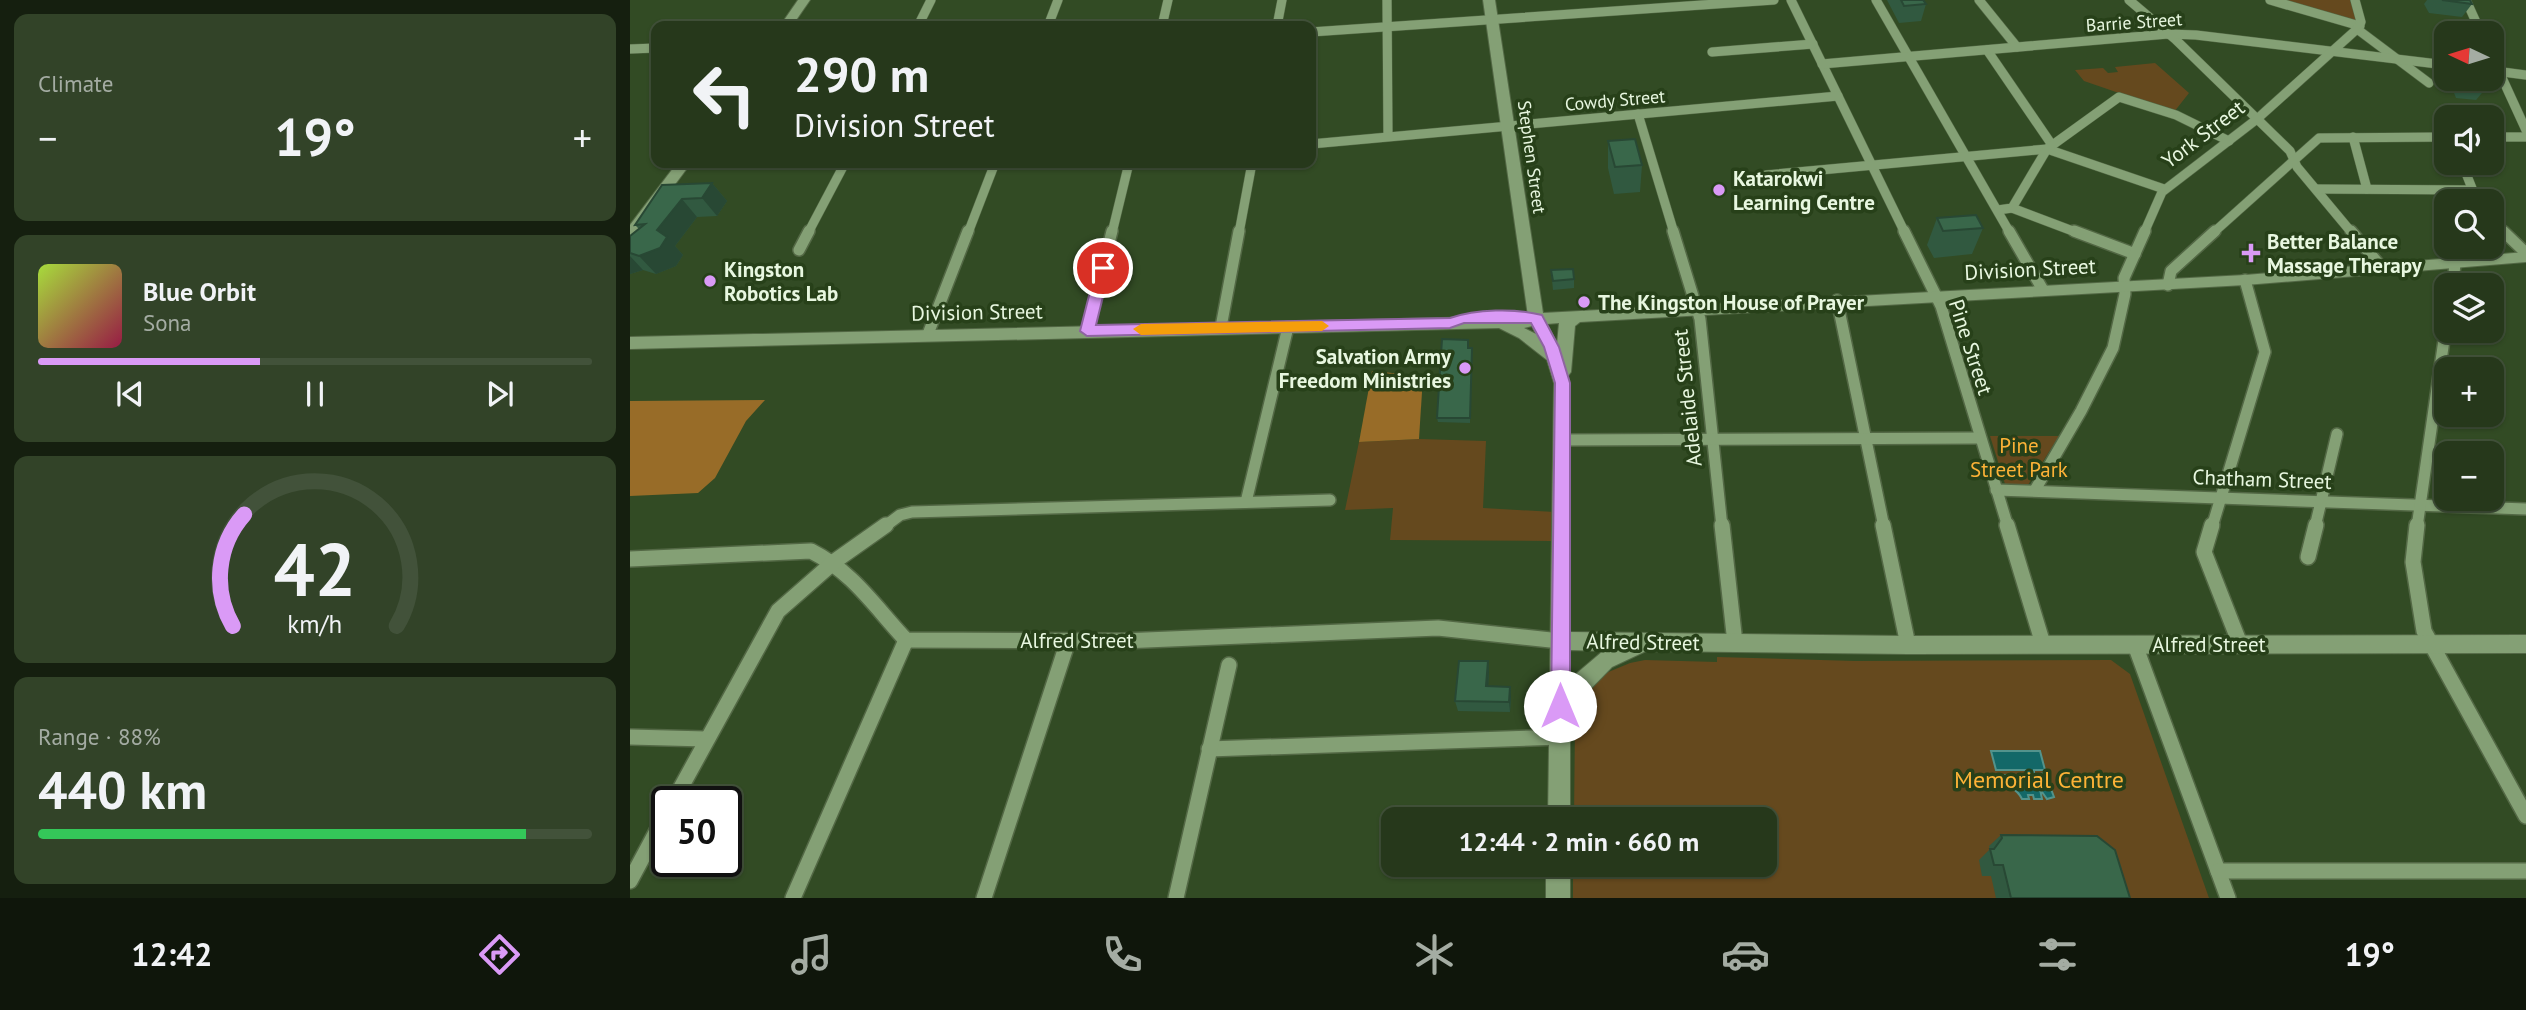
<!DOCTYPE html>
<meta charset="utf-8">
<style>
body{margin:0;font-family:"PT Sans",sans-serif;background:#324328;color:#f1f3f6;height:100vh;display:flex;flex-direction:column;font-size:26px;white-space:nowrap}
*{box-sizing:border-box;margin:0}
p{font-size:23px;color:#a4aca3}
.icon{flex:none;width:38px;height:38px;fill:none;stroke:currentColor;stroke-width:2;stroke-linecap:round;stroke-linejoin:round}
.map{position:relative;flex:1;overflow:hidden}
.drawer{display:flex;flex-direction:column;gap:14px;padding:14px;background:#151f0f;width:630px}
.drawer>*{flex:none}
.guide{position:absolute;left:21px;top:21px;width:665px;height:147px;border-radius:14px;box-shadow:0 2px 5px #0004,0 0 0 2px #42523a;background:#26381b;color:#f1f3f6;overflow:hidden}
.needle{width:46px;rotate:274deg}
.buttons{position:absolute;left:1804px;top:21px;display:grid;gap:14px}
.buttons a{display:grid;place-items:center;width:70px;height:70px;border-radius:14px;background:#26381b;box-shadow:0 2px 5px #0004,0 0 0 2px #42523a;font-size:35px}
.speed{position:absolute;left:21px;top:786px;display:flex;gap:14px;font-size:35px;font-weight:700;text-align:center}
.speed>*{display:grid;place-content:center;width:91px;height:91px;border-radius:50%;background:#26381b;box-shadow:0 2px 5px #0004,0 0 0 2px #42523a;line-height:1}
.speed .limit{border:4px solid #111;border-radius:10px;background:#fff;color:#111}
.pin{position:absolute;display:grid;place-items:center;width:60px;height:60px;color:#fff;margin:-30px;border:4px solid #fff;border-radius:50%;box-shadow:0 2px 7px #0007}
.me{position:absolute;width:77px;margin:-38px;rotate:0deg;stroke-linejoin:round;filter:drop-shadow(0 0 5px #0008)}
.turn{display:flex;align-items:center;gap:24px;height:147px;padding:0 28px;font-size:32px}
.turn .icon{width:91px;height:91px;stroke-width:2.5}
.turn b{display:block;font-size:49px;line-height:60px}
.big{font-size:52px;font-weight:600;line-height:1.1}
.drawer .widget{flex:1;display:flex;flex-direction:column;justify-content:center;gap:10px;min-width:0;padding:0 24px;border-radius:14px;background:#324328}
.drawer .dial{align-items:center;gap:0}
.dial svg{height:182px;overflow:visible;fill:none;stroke:#42523a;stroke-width:7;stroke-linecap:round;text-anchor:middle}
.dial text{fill:#f1f3f6;stroke:none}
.song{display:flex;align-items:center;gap:21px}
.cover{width:84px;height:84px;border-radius:10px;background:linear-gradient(135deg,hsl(80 70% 55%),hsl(340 70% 35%))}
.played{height:7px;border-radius:4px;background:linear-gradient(90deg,#da9af6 40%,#42523a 40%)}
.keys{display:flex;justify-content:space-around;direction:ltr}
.heat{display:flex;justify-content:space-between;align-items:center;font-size:38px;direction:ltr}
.charge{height:10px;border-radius:5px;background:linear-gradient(90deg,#34c759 88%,#42523a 0)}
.trip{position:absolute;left:751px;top:807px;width:396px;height:70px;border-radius:14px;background:#26381b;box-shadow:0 2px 5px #0004,0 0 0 2px #42523a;font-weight:600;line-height:70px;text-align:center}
.tab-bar{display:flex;height:112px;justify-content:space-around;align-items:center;background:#0f160b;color:#a4aca3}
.tab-bar .icon{width:49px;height:49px}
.tab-bar .on{color:#da9af6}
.tab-bar b{font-size:32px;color:#f1f3f6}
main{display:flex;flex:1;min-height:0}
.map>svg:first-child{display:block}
.green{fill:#65491e}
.forest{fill:#986c28}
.water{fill:#136868;stroke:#53938c;stroke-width:2}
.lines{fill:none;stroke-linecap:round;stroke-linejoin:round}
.street-far2-casing{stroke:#536845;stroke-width:10}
.street-far1-casing{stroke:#536845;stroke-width:14}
.street-casing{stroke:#536845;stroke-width:18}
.secondary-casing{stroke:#536845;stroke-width:2}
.street-far2{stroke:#84a075;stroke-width:9}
.street-far1{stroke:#84a075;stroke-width:11}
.street{stroke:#84a075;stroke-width:15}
.secondary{fill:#84a075;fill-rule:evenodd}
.wall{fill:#315940}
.shaded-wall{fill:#284834}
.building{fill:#39674a;stroke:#284834;stroke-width:2}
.route{fill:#da9af6;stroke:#8e64a0;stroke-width:2}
.slow{fill:#f59e0b}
.poi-dot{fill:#da9af6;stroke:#274019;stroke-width:2.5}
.labels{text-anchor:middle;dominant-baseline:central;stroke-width:7;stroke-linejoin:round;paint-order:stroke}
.far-street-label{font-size:18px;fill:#e8f7e0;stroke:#274019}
.street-label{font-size:21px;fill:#e8f7e0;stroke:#274019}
.poi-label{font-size:21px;font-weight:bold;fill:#e8f7e0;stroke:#274019;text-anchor:start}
.park-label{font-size:21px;fill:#fcb237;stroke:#274019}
.near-park-label{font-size:24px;fill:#fcb237;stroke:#274019}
</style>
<main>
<section class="drawer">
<div class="widget"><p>Climate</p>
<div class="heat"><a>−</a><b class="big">19°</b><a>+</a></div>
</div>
<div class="widget">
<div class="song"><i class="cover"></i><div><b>Blue Orbit</b><p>Sona</p></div></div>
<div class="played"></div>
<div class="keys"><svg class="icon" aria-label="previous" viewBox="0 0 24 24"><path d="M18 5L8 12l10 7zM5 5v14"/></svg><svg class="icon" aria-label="pause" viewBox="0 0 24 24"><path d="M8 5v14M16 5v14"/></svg><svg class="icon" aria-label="next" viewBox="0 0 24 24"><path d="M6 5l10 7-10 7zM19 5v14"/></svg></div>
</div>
<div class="widget dial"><svg viewBox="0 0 100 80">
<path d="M14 69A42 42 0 1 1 86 69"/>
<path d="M14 69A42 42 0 0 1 19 20" stroke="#da9af6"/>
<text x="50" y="56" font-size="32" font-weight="700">42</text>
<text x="50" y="72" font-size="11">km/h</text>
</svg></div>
<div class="widget"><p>Range · 88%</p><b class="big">440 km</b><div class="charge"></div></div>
</section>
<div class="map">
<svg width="1896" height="898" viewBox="0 0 1896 898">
<rect width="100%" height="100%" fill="#324b24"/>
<g class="green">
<polygon points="1645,0 1720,0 1727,21"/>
<polygon points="1525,63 1559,93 1544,112 1454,81 1445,70 1473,68 1478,73 1488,72 1485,67"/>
<polygon points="1360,436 1429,436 1398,485 1375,484"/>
<polygon points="789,439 856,441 853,508 925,512 921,541 760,540 763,508 715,510 729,442"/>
<polygon points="1087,657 1225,661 1481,660 1500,674 1579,898 943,898 943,865 1134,864 1134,819 944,819 945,722 949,700 976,673 1000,663 1015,660 1087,662"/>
</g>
<g class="forest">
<polygon points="742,371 793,376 789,439 729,442"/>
<polygon points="135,400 116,421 85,478 68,493 0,496 0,401"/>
</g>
<path class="water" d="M 1361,751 L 1410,751 L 1415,770 L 1404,770 L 1404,778 L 1412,785 L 1406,775 L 1415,773 L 1424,797 L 1417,799 L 1410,789 L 1412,799 L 1404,799 L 1403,795 L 1398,795 L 1399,799 L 1392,799 C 1387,789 1378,784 1367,788 L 1364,775 L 1397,775 L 1396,770 L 1366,770 Z"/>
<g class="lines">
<defs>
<g id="street-far2">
<polyline points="757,0 758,136"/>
<polyline points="1161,0 1275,233"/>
<polyline points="1246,0 1380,233"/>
<polyline points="1349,0 1387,47"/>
<polyline points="1499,0 1545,39 1660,151 1667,167 1722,233"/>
<polyline points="1640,0 1730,26"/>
<polyline points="1836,0 1851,33"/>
<polyline points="288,26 301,0"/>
<polyline points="418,26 428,0"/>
<polyline points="532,26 538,0"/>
<polyline points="647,26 652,0"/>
<polyline points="1727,29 1799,83"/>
<polyline points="681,32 1144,0"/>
<polyline points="0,49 26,48"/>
<polyline points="1357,50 1422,145"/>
<polyline points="1082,52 1183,44"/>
<polyline points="1862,56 1896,130"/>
<polyline points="1192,64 1538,34 1566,35 1816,65"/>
<polyline points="1865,71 1896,75"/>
<polyline points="1008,114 1044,233"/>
<polyline points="1723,137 1737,189"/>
<polyline points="1862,137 1896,137"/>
<polyline points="681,144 1208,96"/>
<polyline points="1832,163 1847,201"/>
<polyline points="1136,175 1417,149 1534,189"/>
<polyline points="1687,189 1842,190"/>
<polyline points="1382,208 1448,233"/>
<polyline points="1368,210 1382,208 1417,149 1489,97 1546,115 1599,141"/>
<polyline points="1862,220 1875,233"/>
<polyline points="178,233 215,163"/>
<polyline points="338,233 365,163"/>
<polyline points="482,233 499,163"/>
<polyline points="609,233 622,163"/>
<polyline points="1514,233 1532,192 1627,119 1727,29 1731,22 1725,0"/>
<polyline points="1583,233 1689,138 1816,137"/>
</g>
<g id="street-far1">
<polyline points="1043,231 1070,319 1092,527"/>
<polyline points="1274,231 1311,306 1378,527"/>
<polyline points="1379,231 1413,290"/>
<polyline points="1444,231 1505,254"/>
<polyline points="1721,231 1753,269"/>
<polyline points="1873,231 1896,253"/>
<polyline points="169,250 179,231"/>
<polyline points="1538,285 1541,271 1585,231"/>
<polyline points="1823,285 1825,263"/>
<polyline points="1207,300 1254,527"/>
<polyline points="591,327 609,231"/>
<polyline points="457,331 482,231"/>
<polyline points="298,334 338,231"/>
<polyline points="932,440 1350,438"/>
<polyline points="1366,490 1896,509"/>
<polyline points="1405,490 1451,411 1483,348 1495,294 1494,278 1515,231"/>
<polyline points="616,502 658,327"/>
<polyline points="254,527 270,515 282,512 700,500"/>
<polyline points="1582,527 1635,352 1615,280"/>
<polyline points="1685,527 1707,434"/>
<polyline points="1787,527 1816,326"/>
</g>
<g id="street">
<polyline points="1092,525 1105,643"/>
<polyline points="1253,525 1278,645"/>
<polyline points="1377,525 1413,644"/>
<polyline points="1582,525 1574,552 1610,644"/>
<polyline points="1787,525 1783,562 1794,631 1896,816"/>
<polyline points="1678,557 1686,525"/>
<path d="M 0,559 L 181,551 C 223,572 245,607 276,640 L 492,641 L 808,628 L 930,641"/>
<polyline points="1505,645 1598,898"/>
<polyline points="0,737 76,739"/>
<polyline points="579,749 930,737"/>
<polyline points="43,802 148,611 205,561 256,525"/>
<polyline points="1588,871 1896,871"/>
<polyline points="0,881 37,812"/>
<polyline points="163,898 276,640"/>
<polyline points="354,898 438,641"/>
<polyline points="546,898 599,665"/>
</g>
<g id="secondary">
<polygon points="168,0 180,0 162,26 150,26"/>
<path d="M 853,0 L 865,0 L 913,313 L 1615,275 L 1896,252 L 1896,262 L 1615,285 L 950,322 L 945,326 L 941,372 L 938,376 L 940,632 L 1278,636 L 1896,635 L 1896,653 L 1278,654 L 1016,651 L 982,667 L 940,710 L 940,819 L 918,819 L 924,383 L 917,360 L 889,338 L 869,328 L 0,349 L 0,337 L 898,316 ZM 929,323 L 927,344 L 917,324 ZM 902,326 L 906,334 L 894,328 ZM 940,650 L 973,651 L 940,679 Z"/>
<polygon points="47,163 61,163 5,238 0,240 0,225"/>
<rect x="916" y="864" width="24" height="34"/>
</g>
</defs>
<use href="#street-far2" class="street-far2-casing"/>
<use href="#street-far1" class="street-far1-casing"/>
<use href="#street" class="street-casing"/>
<use href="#secondary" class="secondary-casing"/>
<use href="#street-far2" class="street-far2"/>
<use href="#street-far1" class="street-far1"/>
<use href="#street" class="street"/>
<use href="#secondary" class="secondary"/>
</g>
<g class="wall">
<polygon points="1257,0 1293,0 1296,4 1291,21 1269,23"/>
<polygon points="1797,0 1840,0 1842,4 1832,17 1799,13 1794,4"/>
<polygon points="1826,79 1853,79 1857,87 1846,100 1826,98 1821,85"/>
<polygon points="978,141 1012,165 1010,192 984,194 978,168"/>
<polygon points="82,183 97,201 87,216 67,217 45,246 53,255 46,266 26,274 13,270 0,274 0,236 9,229 5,225"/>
<polygon points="1307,218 1353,228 1342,254 1304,258 1297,245"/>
<polygon points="921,270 944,279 944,288 923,290"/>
<polygon points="839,348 842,352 840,423 808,422 807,418"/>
<polygon points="858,661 859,672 858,686 881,697 880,712 828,711 825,701"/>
<polygon points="1371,835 1500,898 1366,898 1361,876 1352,876 1349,860 1360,849 1359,846"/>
</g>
<g class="shaded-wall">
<polygon points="82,183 97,201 87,216 72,198"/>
<polygon points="52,199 67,217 45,246 53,255 46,266 26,274 9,256 27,230"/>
<polygon points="0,256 13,270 0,274"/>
<polygon points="858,661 859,672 858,697 856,686"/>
<polygon points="880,687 881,697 880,712 879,702"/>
</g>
<g class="building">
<polygon points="1271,0 1293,0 1296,4 1274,6"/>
<polygon points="1812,0 1840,0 1842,4"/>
<polygon points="1834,79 1853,79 1857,87 1836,84"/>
<polygon points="1005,139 1012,165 985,167 978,141"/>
<polygon points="82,183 72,198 52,199 27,230 37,237 30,248 9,256 0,253 0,236 15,224 5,225 32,185"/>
<polygon points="1346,215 1353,228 1313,231 1307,218"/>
<polygon points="943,269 944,279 923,281 921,270"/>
<polygon points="812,339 838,340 838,348 842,348 840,418 807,418"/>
<polygon points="829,661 858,661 856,686 880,687 879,702 825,701"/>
<polygon points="1371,835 1467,836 1485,850 1500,898 1381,898 1373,865 1364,865 1360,849 1364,849 1372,838"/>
</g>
<path class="route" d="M 473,263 L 480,268 L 466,325 L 820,318 C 846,309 885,308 912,315 L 929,347 L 940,383 L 940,706 L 937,712 L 930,715 L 923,712 L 921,706 L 925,383 L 914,347 L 901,323 L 834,323 L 820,328 L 457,336 L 450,331 L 466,268 Z"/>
<polygon class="slow" points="692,321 699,326 692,331 511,335 503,329 511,324"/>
<g class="poi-dot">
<circle cx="1089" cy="190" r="7"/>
<path d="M1617.5 242.5h7v7h7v7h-7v7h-7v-7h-7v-7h7z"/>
<circle cx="80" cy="281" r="7"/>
<circle cx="954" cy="302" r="7"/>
<circle cx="835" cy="368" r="7"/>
</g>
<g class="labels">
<g class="far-street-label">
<text transform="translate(1504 22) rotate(-4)">Barrie Street</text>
<text transform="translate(985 100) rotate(-5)">Cowdy Street</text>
<text transform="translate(902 157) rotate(82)">Stephen Street</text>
</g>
<g class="street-label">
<text transform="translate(1573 134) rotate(-37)">York Street</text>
<text transform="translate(1400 269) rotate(-3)">Division Street</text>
<text transform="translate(347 312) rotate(-1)">Division Street</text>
<text transform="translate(1341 347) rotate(72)">Pine Street</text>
<text transform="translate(1057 398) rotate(-96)">Adelaide Street</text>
<text transform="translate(1632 479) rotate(2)">Chatham Street</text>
<text x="447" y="640">Alfred Street</text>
<text transform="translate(1013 642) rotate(1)">Alfred Street</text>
<text x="1579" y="644">Alfred Street</text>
</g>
<g class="poi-label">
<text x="1103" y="178">Katarokwi<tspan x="1103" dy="24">Learning Centre</tspan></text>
<text x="1637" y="241">Better Balance<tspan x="1637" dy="24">Massage Therapy</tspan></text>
<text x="94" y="269">Kingston<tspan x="94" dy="24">Robotics Lab</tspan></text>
<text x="968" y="302">The Kingston House of Prayer</text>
<text x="821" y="356" text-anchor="end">Salvation Army<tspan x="821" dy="24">Freedom Ministries</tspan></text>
</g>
<g class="park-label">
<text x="1389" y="445">Pine<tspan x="1389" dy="24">Street Park</tspan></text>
</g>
<g class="near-park-label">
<text x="1409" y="779">Memorial Centre</text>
</g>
</g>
</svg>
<div class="buttons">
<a><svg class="needle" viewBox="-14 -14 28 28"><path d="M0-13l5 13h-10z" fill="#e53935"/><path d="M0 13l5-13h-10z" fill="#a4aca3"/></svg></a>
<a><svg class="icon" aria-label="sound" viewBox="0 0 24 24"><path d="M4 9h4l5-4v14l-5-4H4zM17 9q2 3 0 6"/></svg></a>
<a><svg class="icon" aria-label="search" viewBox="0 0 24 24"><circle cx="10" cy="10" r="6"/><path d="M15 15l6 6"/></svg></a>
<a><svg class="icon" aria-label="layers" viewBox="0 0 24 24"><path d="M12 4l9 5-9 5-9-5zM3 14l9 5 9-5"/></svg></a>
<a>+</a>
<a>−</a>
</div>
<div class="speed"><div class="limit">50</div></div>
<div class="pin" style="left:473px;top:268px;background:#d93025"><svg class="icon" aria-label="arrive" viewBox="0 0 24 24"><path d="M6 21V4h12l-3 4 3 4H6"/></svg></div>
<svg class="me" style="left:930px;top:706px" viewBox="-20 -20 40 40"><circle r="19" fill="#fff"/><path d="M0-13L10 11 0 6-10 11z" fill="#da9af6"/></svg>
<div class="trip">12:44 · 2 min · 660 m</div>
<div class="guide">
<div class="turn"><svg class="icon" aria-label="left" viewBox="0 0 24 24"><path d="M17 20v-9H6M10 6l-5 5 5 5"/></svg><div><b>290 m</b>Division Street</div></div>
</div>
</div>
</main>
<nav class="tab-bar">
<b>12:42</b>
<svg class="icon on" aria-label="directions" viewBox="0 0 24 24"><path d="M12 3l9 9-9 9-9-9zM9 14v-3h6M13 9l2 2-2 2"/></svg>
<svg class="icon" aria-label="music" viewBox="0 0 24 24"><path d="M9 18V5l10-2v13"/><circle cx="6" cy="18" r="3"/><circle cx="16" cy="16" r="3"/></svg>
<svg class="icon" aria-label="phone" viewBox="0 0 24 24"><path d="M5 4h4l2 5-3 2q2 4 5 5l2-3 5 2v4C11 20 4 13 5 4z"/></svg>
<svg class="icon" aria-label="climate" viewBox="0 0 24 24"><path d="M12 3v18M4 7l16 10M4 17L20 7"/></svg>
<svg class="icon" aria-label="car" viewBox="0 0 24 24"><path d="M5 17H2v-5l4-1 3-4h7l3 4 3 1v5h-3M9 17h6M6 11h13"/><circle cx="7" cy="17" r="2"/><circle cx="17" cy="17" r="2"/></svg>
<svg class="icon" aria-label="filters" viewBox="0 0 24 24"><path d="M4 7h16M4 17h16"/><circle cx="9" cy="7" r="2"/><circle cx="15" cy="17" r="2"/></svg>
<b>19°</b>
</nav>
